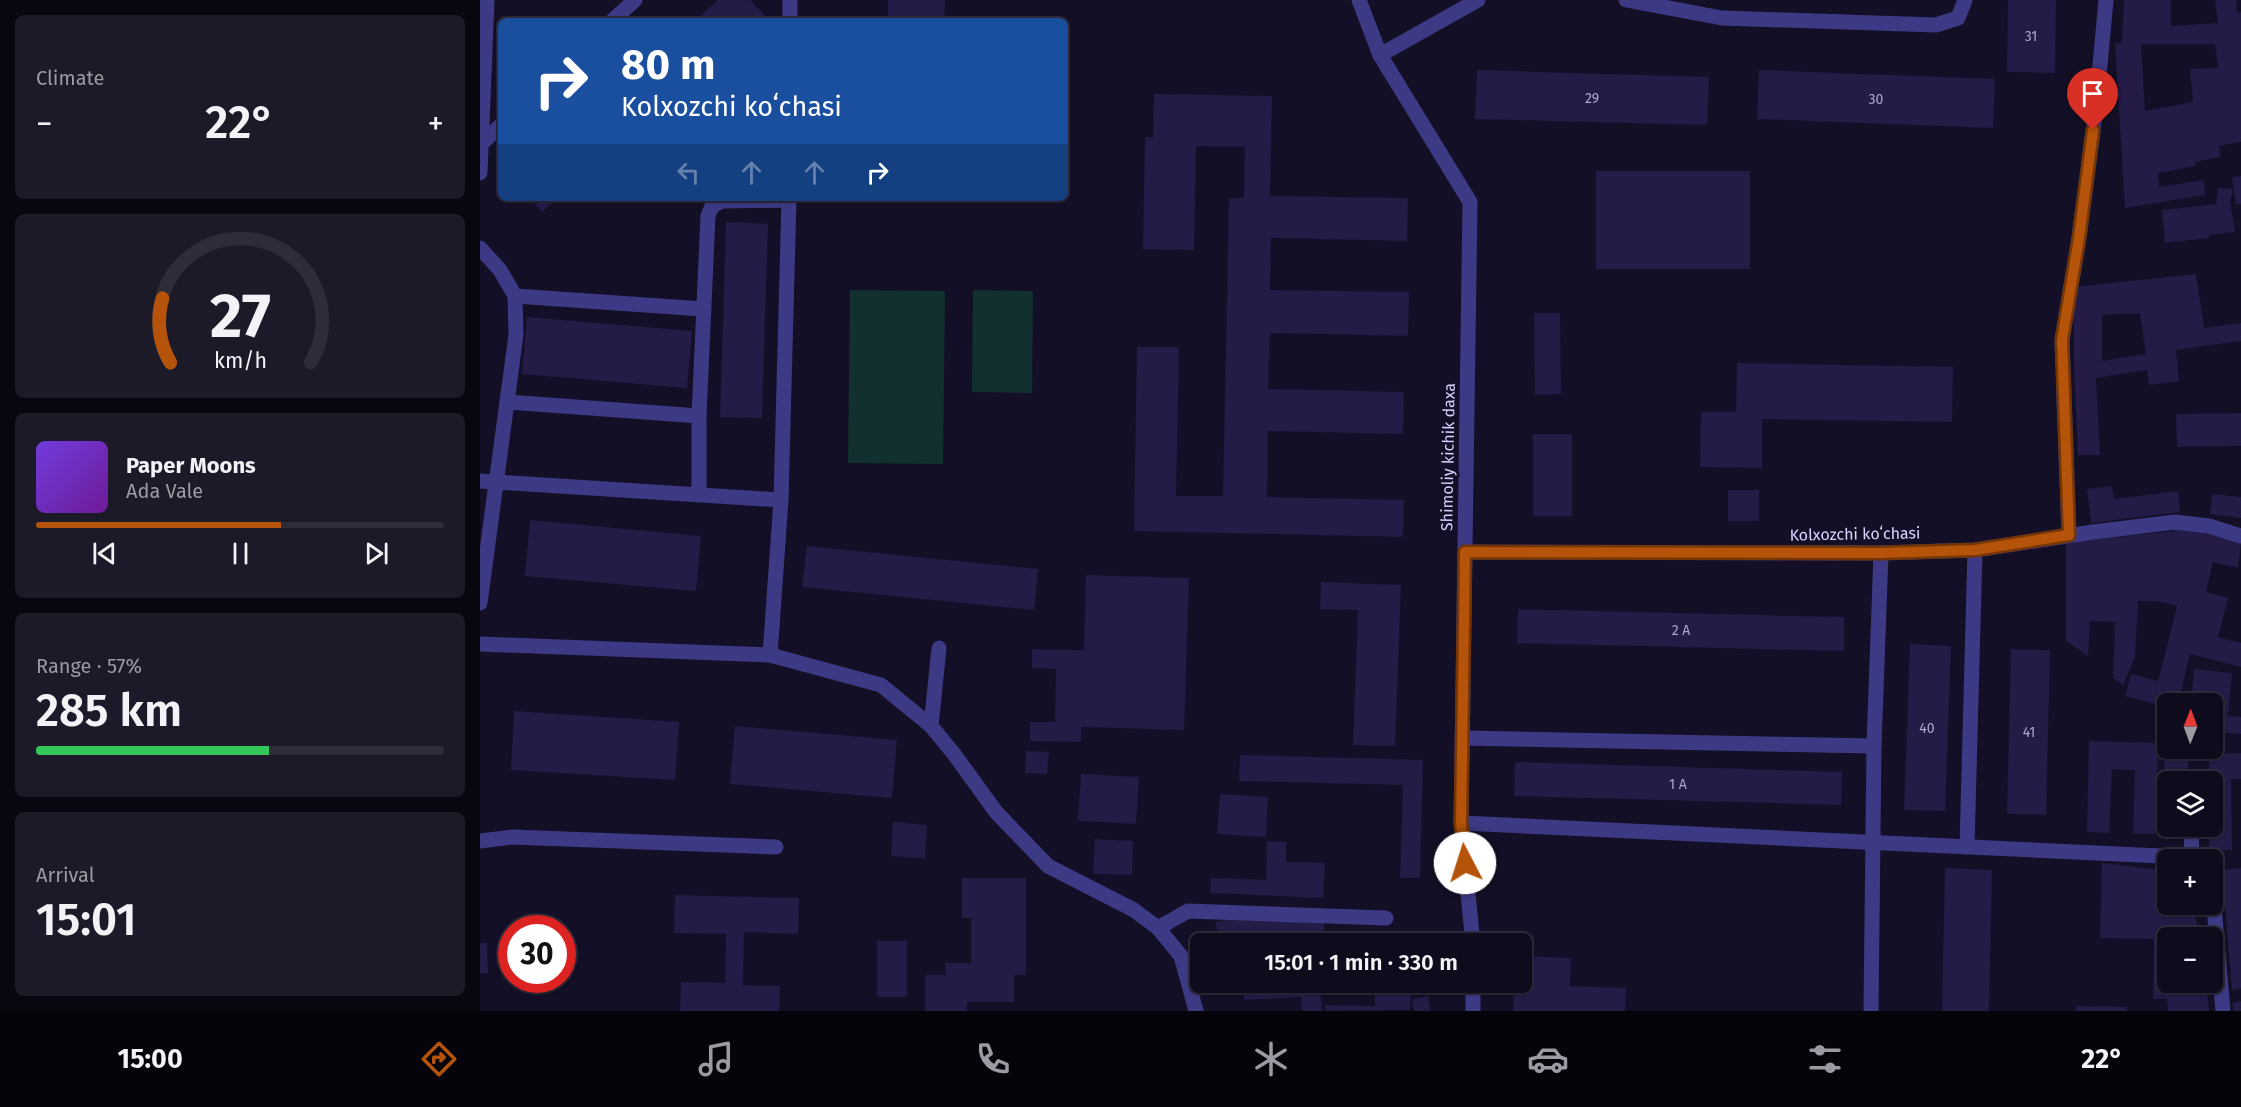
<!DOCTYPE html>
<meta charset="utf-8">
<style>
body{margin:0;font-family:"Fira Sans",sans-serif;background:#1c1929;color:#f1f3f6;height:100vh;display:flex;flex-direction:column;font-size:22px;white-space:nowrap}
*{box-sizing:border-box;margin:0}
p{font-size:20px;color:#9b9ba3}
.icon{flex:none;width:33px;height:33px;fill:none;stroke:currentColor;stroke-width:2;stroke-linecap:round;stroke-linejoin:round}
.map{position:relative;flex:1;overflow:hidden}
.panel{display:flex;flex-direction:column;gap:15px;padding:15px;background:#08060f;width:480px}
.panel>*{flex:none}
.top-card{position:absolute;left:18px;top:18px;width:570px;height:183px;border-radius:9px;box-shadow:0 2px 4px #0004,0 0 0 2px #2e2b3b;background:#1a4fa0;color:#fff;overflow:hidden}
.needle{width:39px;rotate:1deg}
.tools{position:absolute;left:1677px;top:693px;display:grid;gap:12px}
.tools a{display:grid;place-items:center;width:66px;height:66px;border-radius:9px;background:#0e0b1c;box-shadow:0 2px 4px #0004,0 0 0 2px #2e2b3b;font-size:30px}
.speed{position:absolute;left:18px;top:915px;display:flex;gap:12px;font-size:30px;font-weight:700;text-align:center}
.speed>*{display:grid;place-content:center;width:78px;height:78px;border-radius:50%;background:#0e0b1c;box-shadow:0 2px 4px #0004,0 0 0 2px #2e2b3b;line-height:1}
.speed .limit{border:9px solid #d22;background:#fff;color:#111}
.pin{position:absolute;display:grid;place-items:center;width:51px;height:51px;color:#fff;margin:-62px -26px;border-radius:50% 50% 50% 0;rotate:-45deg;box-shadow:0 0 6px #0007}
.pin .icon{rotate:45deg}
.me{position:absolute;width:66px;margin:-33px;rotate:355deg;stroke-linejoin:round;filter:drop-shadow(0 0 4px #0008)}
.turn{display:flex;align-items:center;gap:21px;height:126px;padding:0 24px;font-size:27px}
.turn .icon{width:78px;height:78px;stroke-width:2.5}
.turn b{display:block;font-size:42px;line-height:51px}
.lanes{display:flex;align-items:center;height:57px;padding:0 24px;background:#0003;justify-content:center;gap:30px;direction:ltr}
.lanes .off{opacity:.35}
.big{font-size:45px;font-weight:600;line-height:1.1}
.panel .tile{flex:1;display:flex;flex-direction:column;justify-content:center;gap:9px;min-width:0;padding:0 21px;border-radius:9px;background:#1c1929}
.panel .dial{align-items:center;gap:0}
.dial svg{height:156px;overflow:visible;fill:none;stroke:#2e2b3b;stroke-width:7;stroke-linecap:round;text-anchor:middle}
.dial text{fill:#f1f3f6;stroke:none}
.song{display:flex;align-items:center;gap:18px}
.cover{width:72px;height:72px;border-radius:9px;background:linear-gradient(135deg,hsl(260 70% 55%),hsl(280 70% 35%))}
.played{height:6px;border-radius:3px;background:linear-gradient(90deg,#b45309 60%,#2e2b3b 60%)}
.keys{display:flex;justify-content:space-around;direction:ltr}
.heat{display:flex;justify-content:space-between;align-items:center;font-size:33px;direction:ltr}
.charge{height:9px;border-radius:4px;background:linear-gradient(90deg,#34c759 57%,#2e2b3b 0)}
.trip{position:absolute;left:710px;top:933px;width:342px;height:60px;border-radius:9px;background:#0e0b1c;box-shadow:0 2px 4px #0004,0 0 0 2px #2e2b3b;font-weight:600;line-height:60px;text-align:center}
.tab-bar{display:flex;height:96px;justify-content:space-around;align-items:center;background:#06040b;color:#9b9ba3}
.tab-bar .icon{width:42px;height:42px}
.tab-bar .selected{color:#b45309}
.tab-bar b{font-size:27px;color:#f1f3f6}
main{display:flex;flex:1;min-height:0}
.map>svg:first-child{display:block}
.green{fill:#12302f}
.building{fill:#241b47;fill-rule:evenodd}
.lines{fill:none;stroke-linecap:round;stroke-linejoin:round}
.minor{stroke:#3d3a85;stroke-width:15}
.route-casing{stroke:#753606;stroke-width:15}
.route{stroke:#b45309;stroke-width:10}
.labels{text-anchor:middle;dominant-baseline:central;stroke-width:6;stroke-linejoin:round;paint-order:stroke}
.number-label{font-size:14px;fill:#aca6d1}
.street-label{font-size:16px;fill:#d9d4ff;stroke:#130f26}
</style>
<main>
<section class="panel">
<div class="tile"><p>Climate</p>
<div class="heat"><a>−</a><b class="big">22°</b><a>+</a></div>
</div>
<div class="tile dial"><svg viewBox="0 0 100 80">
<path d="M14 69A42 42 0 1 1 86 69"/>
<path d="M14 69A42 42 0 0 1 10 36" stroke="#b45309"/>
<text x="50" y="56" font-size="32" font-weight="700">27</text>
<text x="50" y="72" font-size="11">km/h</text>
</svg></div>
<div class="tile">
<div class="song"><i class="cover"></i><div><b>Paper Moons</b><p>Ada Vale</p></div></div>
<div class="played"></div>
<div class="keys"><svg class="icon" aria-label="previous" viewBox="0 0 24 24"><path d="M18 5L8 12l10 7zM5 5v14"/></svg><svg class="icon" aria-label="pause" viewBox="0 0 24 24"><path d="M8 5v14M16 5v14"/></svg><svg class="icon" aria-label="next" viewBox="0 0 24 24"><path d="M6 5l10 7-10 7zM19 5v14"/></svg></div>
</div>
<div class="tile"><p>Range · 57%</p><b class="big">285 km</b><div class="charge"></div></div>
<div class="tile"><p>Arrival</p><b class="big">15:01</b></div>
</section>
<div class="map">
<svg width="1761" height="1011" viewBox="0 0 1761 1011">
<rect width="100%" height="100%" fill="#130f26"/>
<g class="green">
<polygon points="370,290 465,291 463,464 368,463"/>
<polygon points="493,290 553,291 552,393 492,392"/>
</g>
<g class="building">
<polygon points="238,0 270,0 286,16 281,21 214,21"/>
<polygon points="408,0 465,0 464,21 408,21"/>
<polygon points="1528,0 1576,0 1575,73 1527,72"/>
<path d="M 1644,0 L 1691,0 L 1691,26 L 1738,23 L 1735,0 L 1756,0 L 1757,13 L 1761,12 L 1761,142 L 1739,146 L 1741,157 L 1715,162 L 1715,166 L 1678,173 L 1679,187 L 1724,180 L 1725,195 L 1645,208 L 1635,43 L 1642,43 ZM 1661,44 L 1735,44 L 1738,68 L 1710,69 L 1713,102 L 1665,111 Z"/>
<polygon points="997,70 1229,77 1227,125 995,119"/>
<polygon points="1279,70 1515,79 1513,128 1277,119"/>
<polygon points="674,94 792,96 790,196 928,198 927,241 791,238 790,290 929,292 928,336 790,333 788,389 924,392 923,434 788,431 787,497 924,500 923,537 654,531 657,347 699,347 696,496 743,496 749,198 764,198 765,147 716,146 714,250 663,249 665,137 673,137"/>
<rect x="1116" y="171" width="154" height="98"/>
<polygon points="1761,176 1761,204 1756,204 1752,177"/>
<polygon points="1738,188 1753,189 1750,202 1755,232 1729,235 1729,238 1685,243 1682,210 1736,204"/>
<polygon points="49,198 78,198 62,212"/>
<polygon points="246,222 288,224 282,418 240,417"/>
<path d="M 1716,274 L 1724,328 L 1761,323 L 1761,341 L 1696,350 L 1699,381 L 1669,385 L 1667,370 L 1616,378 L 1620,455 L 1598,455 L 1594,364 L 1594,287 ZM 1660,313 L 1666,354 L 1622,361 L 1622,315 Z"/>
<polygon points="1054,313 1080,313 1081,394 1055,395"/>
<polygon points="47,317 212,331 207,388 42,374"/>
<polygon points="1257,363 1473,367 1472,422 1282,419 1282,468 1220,467 1221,412 1256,412"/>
<polygon points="1761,413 1761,446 1697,447 1696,414"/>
<rect x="1053" y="434" width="39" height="82"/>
<polygon points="1632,486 1634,499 1698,491 1700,512 1611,523 1607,489"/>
<rect x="1248" y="490" width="31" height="31"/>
<polygon points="1732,494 1761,497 1761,518 1730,514"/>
<polygon points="50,520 221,536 216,591 45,576"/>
<polygon points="1697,526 1761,542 1758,568 1733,562 1726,592 1748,598 1738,637 1761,643 1761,667 1710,654 1698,704 1688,704 1688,707 1645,696 1651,674 1678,681 1697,606 1677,601 1658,601 1655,657 1643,685 1633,678 1635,622 1610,621 1608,656 1586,641 1586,542 1695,531"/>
<polygon points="327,546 558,569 554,610 322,587"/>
<polygon points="606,575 709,578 704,730 601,727 601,742 550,741 550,722 575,722 576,669 552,668 552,649 604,650"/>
<polygon points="841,582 921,585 915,746 873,745 878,610 840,609"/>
<polygon points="1038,609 1364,617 1364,651 1037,643"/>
<polygon points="1430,644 1471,646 1465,811 1424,810"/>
<polygon points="1531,649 1570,650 1566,815 1527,814"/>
<polygon points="1714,669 1752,673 1748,716 1761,717 1761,734 1732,732 1732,704 1711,704"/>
<polygon points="34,711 199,722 195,780 31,770"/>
<polygon points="255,726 417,740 412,798 250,784"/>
<polygon points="1609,741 1678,743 1675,834 1653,834 1655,770 1632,769 1629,833 1607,832"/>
<polygon points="1686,742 1688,742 1688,748 1709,748 1707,782 1683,782"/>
<polygon points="546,751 569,752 567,774 545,773"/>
<polygon points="1761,753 1761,779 1751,779 1752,850 1729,851 1729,826 1732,826 1732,782 1729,782 1729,754"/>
<polygon points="760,755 943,760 940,878 920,878 923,785 759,781"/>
<polygon points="1035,762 1362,772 1361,805 1034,796"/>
<polygon points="601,774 659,777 656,824 598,821"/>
<polygon points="740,794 788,797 786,837 737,834"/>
<polygon points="413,822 447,825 445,859 411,856"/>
<polygon points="615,839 653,841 652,875 613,874"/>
<polygon points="787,841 806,842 806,862 845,863 843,898 730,893 731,878 786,880"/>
<polygon points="1622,863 1688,871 1688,904 1713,904 1719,938 1688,938 1688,982 1726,982 1729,1011 1688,1011 1687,999 1673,999 1674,939 1620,938"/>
<polygon points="1465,868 1512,870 1509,1011 1462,1011"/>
<polygon points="1761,868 1761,988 1752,990 1742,870"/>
<polygon points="482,878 546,878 546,975 534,975 534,1002 487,1002 487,1011 445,1011 445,975 466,975 465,963 491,963 491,918 482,918"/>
<polygon points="195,895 319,898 318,934 264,932 263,985 300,986 299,1011 200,1011 201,982 245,983 246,934 194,933"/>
<polygon points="753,918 844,919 844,944 783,944 783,940 741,944 735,922"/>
<rect x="397" y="941" width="30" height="56"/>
<polygon points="0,943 7,943 8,973 0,973"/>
<polygon points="1041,956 1091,958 1090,986 1146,988 1145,1011 1033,1011 1034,982 1041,982"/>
<polygon points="762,982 820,982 820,991 840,989 842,1011 822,1011 821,997 764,1000"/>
<polygon points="895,992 931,993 930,1010 845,1011 845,1005 895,1006"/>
<polygon points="948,996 950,1011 934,1011 932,999"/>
<polygon points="1761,1001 1761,1011 1754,1011 1752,1003"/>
<polygon points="1596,1006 1647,1007 1647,1011 1596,1011"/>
</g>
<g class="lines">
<g class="minor">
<polyline points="879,0 900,55 990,202 981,823 993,944"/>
<polyline points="1146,0 1242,18 1456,25 1478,18 1485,0"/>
<polyline points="132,21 155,0"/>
<polyline points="310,21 310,0"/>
<polyline points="900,55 998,0"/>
<polyline points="1,144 21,125"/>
<polyline points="0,173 7,0"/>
<polyline points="0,248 20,270 35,296 36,335 0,603"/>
<polyline points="35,296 223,309"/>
<polyline points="27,402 219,416"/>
<polyline points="0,481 301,500"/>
<polyline points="219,495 219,416 228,216 232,206 242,201 309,200"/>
<polyline points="1589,535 1582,340 1599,238 1616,108 1626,0"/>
<polyline points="985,552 1401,553 1495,550 1613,532 1695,522 1729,526 1761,536"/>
<polyline points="0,644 290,655 401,685 451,726 474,754 516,812 568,866 654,910 678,928 701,956 716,1011"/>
<polyline points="290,655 301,500 309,198"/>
<polyline points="451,726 459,648"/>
<polyline points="983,738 1394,746"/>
<polyline points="981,823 1681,856 1700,860"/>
<polyline points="1711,826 1712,860"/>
<polyline points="0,841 32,837 296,847"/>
<polyline points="1487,847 1495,550"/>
<polyline points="1732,884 1743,1011"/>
<polyline points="678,928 708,911 906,918"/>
<polyline points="993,1011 993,982"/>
<polyline points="1391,1011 1394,746 1401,553"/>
</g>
</g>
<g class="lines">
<defs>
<polyline id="route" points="985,863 981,823 985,552 1401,553 1495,550 1589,535 1582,340 1599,238 1613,130"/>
</defs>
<use href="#route" class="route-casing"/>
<use href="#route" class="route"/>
</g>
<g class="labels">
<g class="number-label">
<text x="1551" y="36">31</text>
<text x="1112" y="98">29</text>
<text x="1396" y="99">30</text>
<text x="1201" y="630">2 А</text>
<text x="1447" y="728">40</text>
<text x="1549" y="732">41</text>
<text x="1198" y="784">1 А</text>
</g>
<g class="street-label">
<text transform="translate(968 457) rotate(-89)">Shimoliy kichik daxa</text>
<text transform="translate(1375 534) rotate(-1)">Kolxozchi koʻchasi</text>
</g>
</g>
</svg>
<div class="tools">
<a><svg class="needle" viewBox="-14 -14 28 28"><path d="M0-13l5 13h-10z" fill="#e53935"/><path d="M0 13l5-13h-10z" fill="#9b9ba3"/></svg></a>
<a><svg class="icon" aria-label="layers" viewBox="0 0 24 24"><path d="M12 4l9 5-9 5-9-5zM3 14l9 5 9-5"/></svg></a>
<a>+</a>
<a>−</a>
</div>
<div class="speed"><div class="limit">30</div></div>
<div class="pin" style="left:1613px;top:130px;background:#d93025"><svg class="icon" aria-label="arrive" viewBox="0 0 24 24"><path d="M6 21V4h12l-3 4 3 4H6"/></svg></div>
<svg class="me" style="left:985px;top:863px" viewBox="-20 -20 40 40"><circle r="19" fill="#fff"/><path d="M0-13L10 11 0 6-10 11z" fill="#b45309"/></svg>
<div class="trip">15:01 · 1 min · 330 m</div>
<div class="top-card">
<div class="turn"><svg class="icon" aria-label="right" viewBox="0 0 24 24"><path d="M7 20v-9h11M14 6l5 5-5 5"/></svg><div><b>80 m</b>Kolxozchi koʻchasi</div></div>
<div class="lanes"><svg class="icon off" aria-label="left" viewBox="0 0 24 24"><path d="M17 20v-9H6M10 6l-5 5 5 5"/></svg><svg class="icon off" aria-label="ahead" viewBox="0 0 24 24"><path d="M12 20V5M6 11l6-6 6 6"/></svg><svg class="icon off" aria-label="ahead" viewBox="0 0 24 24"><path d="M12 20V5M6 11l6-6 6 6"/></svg><svg class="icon" aria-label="right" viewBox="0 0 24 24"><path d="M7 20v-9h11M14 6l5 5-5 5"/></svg></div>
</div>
</div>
</main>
<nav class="tab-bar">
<b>15:00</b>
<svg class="icon selected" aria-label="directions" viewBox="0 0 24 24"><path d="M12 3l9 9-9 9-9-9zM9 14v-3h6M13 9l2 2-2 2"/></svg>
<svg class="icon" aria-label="music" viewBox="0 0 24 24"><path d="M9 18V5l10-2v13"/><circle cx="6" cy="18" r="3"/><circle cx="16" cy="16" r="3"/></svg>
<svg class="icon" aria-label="phone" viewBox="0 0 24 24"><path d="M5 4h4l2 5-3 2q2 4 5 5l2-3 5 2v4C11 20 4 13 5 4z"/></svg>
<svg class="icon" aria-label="climate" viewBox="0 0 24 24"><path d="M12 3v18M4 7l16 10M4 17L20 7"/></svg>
<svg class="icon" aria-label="car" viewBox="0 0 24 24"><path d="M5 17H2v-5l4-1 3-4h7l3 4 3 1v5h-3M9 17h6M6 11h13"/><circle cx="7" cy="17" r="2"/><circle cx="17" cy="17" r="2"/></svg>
<svg class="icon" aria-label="filters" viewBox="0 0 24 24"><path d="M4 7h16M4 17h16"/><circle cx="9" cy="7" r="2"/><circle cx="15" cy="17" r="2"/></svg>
<b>22°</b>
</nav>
